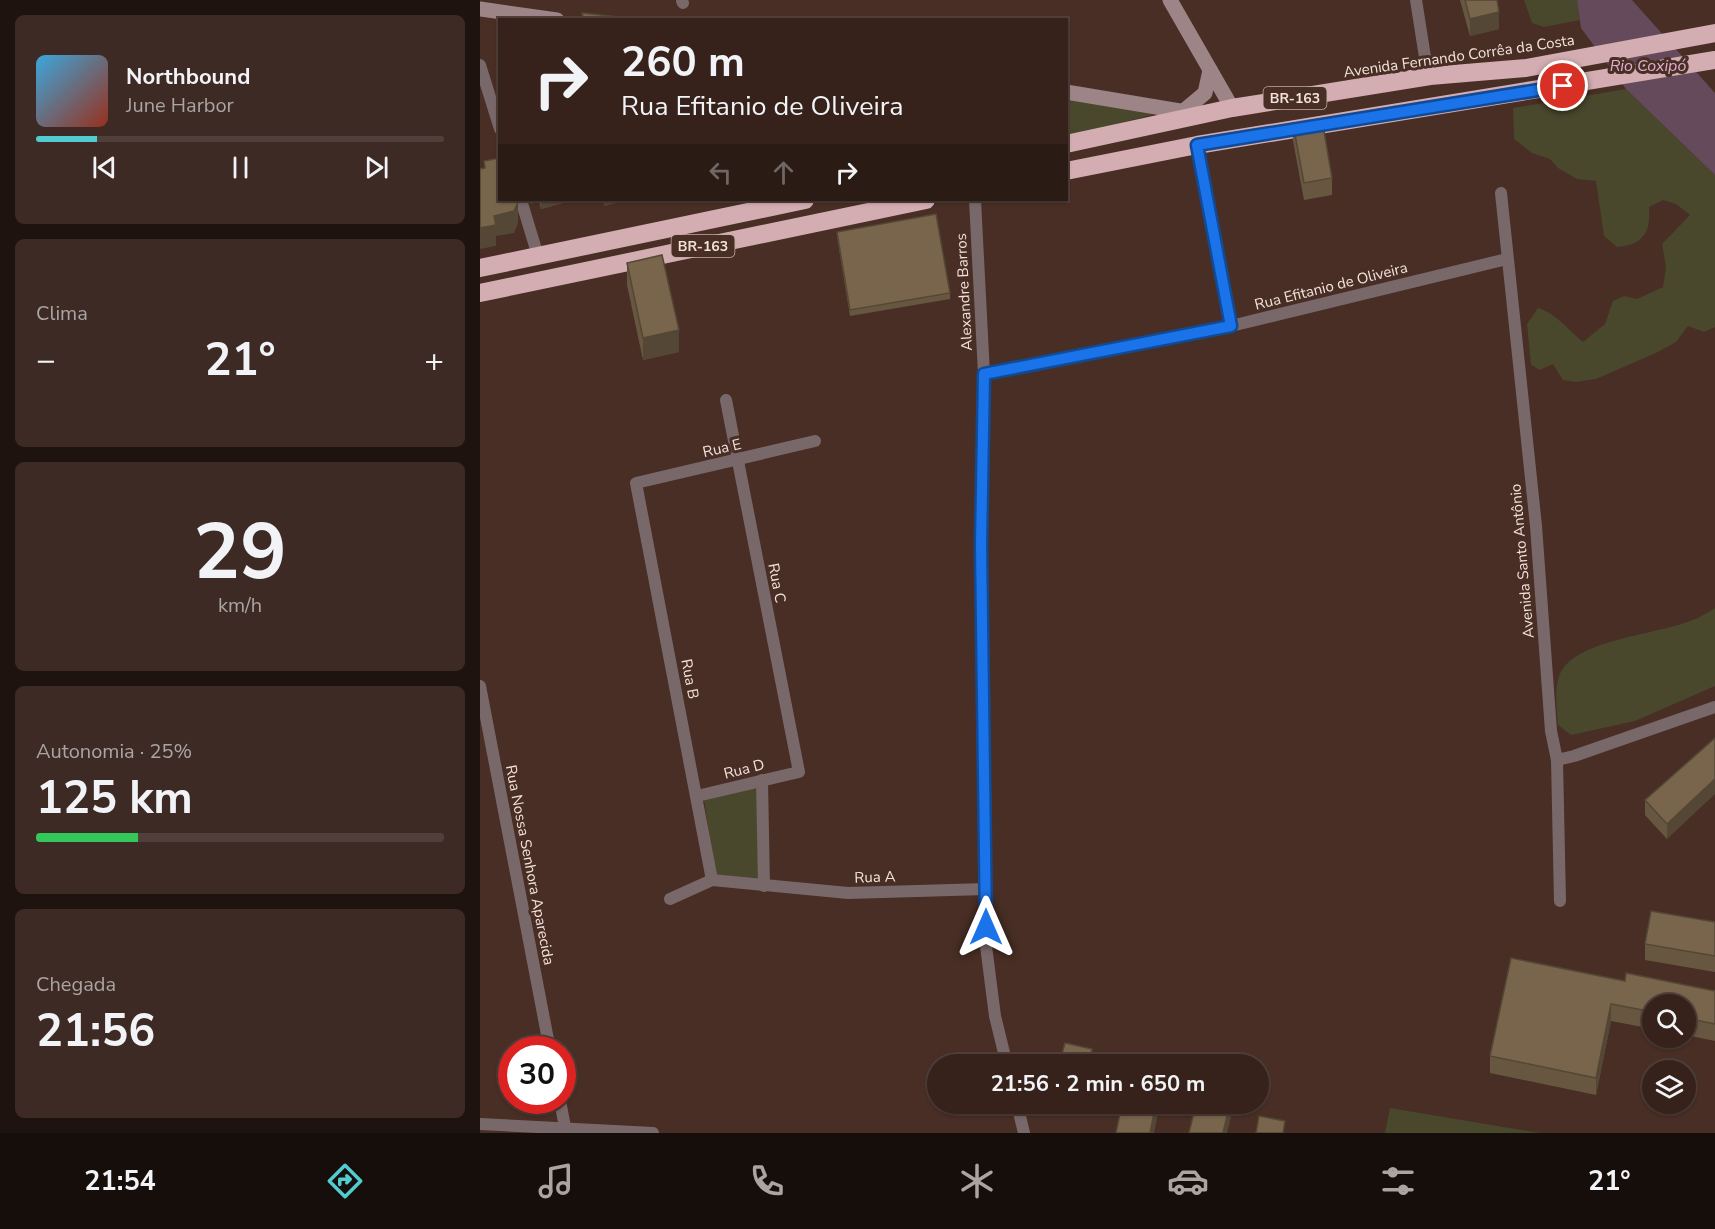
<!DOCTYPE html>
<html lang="pt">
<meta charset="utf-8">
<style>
body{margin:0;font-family:"Nunito Sans",sans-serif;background:#3d2a24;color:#f1f3f6;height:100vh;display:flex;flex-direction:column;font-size:22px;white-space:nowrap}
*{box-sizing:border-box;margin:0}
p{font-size:20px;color:#aaa4a3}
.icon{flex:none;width:33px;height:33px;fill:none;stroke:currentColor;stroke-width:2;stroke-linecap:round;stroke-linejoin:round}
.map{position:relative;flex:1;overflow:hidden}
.sheet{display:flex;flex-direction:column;gap:15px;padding:15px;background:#1e130f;width:480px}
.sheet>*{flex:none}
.guide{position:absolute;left:18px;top:18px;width:570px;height:183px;border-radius:0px;box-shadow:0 2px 4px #0004,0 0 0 2px #503f3a;background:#36221b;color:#f1f3f6;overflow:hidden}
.tools{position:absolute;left:1162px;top:994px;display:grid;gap:12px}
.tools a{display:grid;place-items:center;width:54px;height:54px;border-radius:50%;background:#36221b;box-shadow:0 2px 4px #0004,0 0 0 2px #503f3a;font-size:30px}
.speed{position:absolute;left:18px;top:1036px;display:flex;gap:12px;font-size:30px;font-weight:700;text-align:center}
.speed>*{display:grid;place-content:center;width:78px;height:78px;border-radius:50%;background:#36221b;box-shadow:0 2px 4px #0004,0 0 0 2px #503f3a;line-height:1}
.speed .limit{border:9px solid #d22;background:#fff;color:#111}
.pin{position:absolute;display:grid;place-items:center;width:51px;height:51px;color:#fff;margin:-26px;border:3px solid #fff;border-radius:50%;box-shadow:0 2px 6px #0007}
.me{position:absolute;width:66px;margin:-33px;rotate:0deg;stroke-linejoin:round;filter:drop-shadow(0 0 4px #0008)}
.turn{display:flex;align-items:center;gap:21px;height:126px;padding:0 24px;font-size:27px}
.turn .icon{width:78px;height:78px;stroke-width:2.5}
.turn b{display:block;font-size:42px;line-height:51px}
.lanes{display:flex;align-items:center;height:57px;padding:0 24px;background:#0003;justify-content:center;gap:30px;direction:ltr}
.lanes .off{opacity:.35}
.big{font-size:45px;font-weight:700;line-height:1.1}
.sheet .card{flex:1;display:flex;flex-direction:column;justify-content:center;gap:9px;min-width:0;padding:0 21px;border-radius:9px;background:#3d2a24}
.sheet .dial{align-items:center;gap:0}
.dial b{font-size:78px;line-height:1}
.song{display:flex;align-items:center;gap:18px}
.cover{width:72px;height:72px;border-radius:9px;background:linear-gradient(135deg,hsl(200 70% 55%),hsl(10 70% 35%))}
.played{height:6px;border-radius:3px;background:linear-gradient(90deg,#51ccd1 15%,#503f3a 15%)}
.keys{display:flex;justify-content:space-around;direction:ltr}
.heat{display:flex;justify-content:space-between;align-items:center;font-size:33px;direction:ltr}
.charge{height:9px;border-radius:4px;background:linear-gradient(90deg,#34c759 25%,#503f3a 0)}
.trip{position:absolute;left:447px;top:1054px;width:342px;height:60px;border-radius:30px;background:#36221b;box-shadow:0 2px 4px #0004,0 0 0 2px #503f3a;font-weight:700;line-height:60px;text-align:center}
.menu{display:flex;height:96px;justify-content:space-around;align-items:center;background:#160e0b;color:#aaa4a3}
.menu .icon{width:42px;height:42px}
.menu .on{color:#51ccd1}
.menu b{font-size:27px;color:#f1f3f6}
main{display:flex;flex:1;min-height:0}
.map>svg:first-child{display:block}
.green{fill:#49472c}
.water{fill:#654a5c}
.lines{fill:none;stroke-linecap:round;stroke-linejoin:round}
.street{stroke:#78686a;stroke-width:12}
.secondary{stroke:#9d8487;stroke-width:15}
.highway{stroke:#d3adb1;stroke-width:18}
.wall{fill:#675741}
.shaded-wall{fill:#544735}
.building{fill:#78654c;stroke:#544735;stroke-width:1.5}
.route-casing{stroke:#114b97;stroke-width:15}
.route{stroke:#1a73e8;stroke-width:10}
.labels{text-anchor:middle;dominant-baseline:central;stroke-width:6;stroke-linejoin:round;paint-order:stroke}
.shield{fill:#482e24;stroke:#c0aca4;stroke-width:1.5}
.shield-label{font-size:14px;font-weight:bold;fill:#f3e2db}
.street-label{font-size:15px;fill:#f3e2db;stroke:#482e24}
.water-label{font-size:16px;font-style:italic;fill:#e0adce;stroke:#482e24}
</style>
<main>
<section class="sheet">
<div class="card">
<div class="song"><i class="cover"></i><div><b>Northbound</b><p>June Harbor</p></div></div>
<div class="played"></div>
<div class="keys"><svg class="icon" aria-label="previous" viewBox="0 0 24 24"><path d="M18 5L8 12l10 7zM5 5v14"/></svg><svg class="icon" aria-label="pause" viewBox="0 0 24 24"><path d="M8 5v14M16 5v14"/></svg><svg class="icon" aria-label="next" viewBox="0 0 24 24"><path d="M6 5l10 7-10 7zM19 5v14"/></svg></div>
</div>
<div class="card"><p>Clima</p>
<div class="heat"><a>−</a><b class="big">21°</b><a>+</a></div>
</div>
<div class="card dial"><b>29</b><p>km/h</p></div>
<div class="card"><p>Autonomia · 25%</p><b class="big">125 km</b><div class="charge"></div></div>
<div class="card"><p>Chegada</p><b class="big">21:56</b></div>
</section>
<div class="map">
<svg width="1235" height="1133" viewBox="0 0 1235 1133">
<rect width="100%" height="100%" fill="#482e24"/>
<g class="green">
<polygon points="1044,0 1097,0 1100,20 1064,27 1052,23"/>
<path d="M 1146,89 L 1235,175 L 1235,327 L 1224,332 L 1208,326 L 1196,342 L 1178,352 L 1116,379 L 1096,382 L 1083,380 L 1073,364 L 1060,370 L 1051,365 L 1047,324 L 1058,308 C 1076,313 1088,330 1103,342 L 1125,324 L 1133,301 L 1144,296 L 1157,299 L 1183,287 L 1186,267 L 1182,244 L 1210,215 L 1196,204 L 1183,200 L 1169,207 C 1171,233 1163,245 1137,247 L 1124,236 L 1116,181 L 1097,179 L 1078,168 L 1070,159 L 1052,153 L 1034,139 L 1033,108 Z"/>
<polygon points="586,98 671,114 672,115 587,136"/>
<path d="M 1235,608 L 1235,686 L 1155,721 L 1091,735 L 1078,725 C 1077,710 1073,684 1082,670 C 1102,639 1178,634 1210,621 C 1219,618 1227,613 1235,608 Z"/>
<polygon points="279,785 281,881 235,877 224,799"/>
<polygon points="910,1108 1060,1133 905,1133"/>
</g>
<polygon class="water" points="1097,0 1152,0 1235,93 1235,175 1146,89 1101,28"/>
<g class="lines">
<g class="street">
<polyline points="936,0 948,76"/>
<polyline points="202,1 203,3"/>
<polyline points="0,65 20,129"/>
<polyline points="717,145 751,326"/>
<polyline points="1021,193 1056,526 1071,731 1077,760 1094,756 1235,707"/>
<polyline points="41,200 58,256"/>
<polyline points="495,200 504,374 501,545 506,946 515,1016 527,1065"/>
<polyline points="504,374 751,326 1027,259"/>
<polyline points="0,686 70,1050"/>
<polyline points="1077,760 1080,901"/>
<polyline points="282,780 284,886"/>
<polyline points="217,796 319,772 246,400"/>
<polyline points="232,880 156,483 335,441"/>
<polyline points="190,899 232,880 368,893 506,889"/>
<polyline points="80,1101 86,1132"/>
<polyline points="537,1104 544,1133"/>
<polyline points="0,1124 173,1133"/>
</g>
<g class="secondary">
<polyline points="690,0 752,108"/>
<polyline points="0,9 77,20"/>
<polyline points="586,92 718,114"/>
<polyline points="700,114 725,93 730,70"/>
</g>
<g class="highway">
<polyline points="586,144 752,108 950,76 1046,68 1235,33"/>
<polyline points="586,171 717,145 1235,60"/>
<polyline points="0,268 325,200"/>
<polyline points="0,293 446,200"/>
</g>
</g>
<g class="wall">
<polygon points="980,0 1017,0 1019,29 990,36"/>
<polygon points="813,124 852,178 852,195 824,200 813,141"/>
<polygon points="49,200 94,200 61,209 59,201 51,204"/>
<polygon points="357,232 470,293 470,299 370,316 357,237"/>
<polygon points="147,263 199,352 163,360 147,285"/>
<polygon points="1235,738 1187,839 1165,815 1165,800"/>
<polygon points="1235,922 1235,972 1165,960 1165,944"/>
<polygon points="1145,981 1235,991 1235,1041 1206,1035 1206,1005 1173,1005 1173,1029 1131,1021 1116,1095 1010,1073 1010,1056"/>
</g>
<g class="shaded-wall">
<polygon points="1019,12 1019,29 990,36 990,19"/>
<polygon points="51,200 59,200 59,201 51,204"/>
<polygon points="61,200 94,200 61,209"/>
<polygon points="124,200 150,200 124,206"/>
<polygon points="38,202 38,223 34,233 16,236 16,246 0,249 0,228 14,216"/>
<polygon points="199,330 199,352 163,360 163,338"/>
<polygon points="1235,779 1235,794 1187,839 1187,824"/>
<polygon points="1131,1004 1131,1021 1116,1095 1116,1078"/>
<polygon points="612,1049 611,1065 609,1065"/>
<polygon points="676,1104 680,1104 674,1133 670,1133"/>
<polygon points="750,1104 754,1104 747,1133 743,1133"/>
</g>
<g class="building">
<polygon points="985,0 1017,0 1019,12 990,19"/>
<polygon points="102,13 167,20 104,20"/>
<polygon points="842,119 852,178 824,183 813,124"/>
<polygon points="20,158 20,200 38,200 38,202 34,211 14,216 16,225 0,228 0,169 5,168 4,161"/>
<polygon points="456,214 470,293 370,310 357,232"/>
<polygon points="182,255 199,330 163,338 147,263"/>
<polygon points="1235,738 1235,779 1187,824 1165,800"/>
<polygon points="1171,911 1235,922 1235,956 1165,944"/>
<polygon points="1031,958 1145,981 1146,973 1235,991 1235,1024 1206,1018 1206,1005 1173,1005 1173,1012 1131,1004 1116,1078 1010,1056"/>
<polygon points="585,1043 612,1049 609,1065 579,1065"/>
<polygon points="727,1053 760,1060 759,1065 724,1065"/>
<polygon points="642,1104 676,1104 670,1133 636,1133"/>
<polygon points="716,1104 750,1104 743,1133 709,1133"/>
<polygon points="779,1116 805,1121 803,1133 776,1133"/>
</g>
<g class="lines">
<defs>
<polyline id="route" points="506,927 501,545 504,374 751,326 717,145 1083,86"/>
</defs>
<use href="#route" class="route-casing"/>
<use href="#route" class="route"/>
</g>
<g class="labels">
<g class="shield">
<rect x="783.5" y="87" width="63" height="22" rx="4.5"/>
<rect x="191.5" y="235" width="63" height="22" rx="4.5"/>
</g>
<g class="shield-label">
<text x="815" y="98">BR-163</text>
<text x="223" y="246">BR-163</text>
</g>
<g class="street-label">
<text transform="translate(979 56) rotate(-8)">Avenida Fernando Corrêa da Costa</text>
<text transform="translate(851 286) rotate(-14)">Rua Efitanio de Oliveira</text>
<text transform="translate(484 292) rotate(-93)">Alexandre Barros</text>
<text transform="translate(242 448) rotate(-13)">Rua E</text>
<text transform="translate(1042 561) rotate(-95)">Avenida Santo Antônio</text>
<text transform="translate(297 583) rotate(79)">Rua C</text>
<text transform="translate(210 679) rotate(79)">Rua B</text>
<text transform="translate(264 769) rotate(-14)">Rua D</text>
<text transform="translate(50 865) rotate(79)">Rua Nossa Senhora Aparecida</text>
<text transform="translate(395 877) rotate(-2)">Rua A</text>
</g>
<g class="water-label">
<text x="1168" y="66">Rio Coxipó</text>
</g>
</g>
</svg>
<div class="tools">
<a><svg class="icon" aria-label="search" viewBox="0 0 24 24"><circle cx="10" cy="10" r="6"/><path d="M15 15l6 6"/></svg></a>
<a><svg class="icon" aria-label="layers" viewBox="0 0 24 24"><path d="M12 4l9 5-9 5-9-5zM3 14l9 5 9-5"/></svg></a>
</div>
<div class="speed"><div class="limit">30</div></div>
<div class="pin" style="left:1083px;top:86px;background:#d93025"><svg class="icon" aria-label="arrive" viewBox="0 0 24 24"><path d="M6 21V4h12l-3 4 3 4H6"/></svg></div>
<svg class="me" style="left:506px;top:927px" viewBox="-20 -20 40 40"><path d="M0-17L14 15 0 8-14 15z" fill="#1a73e8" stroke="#fff" stroke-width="4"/></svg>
<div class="trip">21:56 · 2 min · 650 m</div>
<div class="guide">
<div class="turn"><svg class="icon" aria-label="right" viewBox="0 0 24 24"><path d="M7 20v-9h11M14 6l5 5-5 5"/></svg><div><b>260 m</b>Rua Efitanio de Oliveira</div></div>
<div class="lanes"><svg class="icon off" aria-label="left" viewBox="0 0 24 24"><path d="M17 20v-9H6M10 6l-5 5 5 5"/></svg><svg class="icon off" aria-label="ahead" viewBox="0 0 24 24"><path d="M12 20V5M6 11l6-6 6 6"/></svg><svg class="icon" aria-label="right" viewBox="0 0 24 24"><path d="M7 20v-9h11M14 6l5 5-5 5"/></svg></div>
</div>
</div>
</main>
<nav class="menu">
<b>21:54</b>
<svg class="icon on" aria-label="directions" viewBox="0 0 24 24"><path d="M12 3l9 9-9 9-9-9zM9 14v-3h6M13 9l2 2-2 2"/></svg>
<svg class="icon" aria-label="music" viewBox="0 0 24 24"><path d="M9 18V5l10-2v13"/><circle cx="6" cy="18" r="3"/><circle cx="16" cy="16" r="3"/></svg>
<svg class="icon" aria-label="phone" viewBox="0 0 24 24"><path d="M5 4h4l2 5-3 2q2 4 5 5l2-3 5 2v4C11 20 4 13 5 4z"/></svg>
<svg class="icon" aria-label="climate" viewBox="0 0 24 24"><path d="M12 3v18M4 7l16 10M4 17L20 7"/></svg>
<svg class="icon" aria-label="car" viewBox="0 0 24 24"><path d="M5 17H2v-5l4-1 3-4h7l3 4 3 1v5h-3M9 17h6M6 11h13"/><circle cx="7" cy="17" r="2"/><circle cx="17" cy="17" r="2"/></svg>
<svg class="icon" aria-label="filters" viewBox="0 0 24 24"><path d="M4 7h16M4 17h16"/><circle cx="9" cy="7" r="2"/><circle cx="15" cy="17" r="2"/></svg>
<b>21°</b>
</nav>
